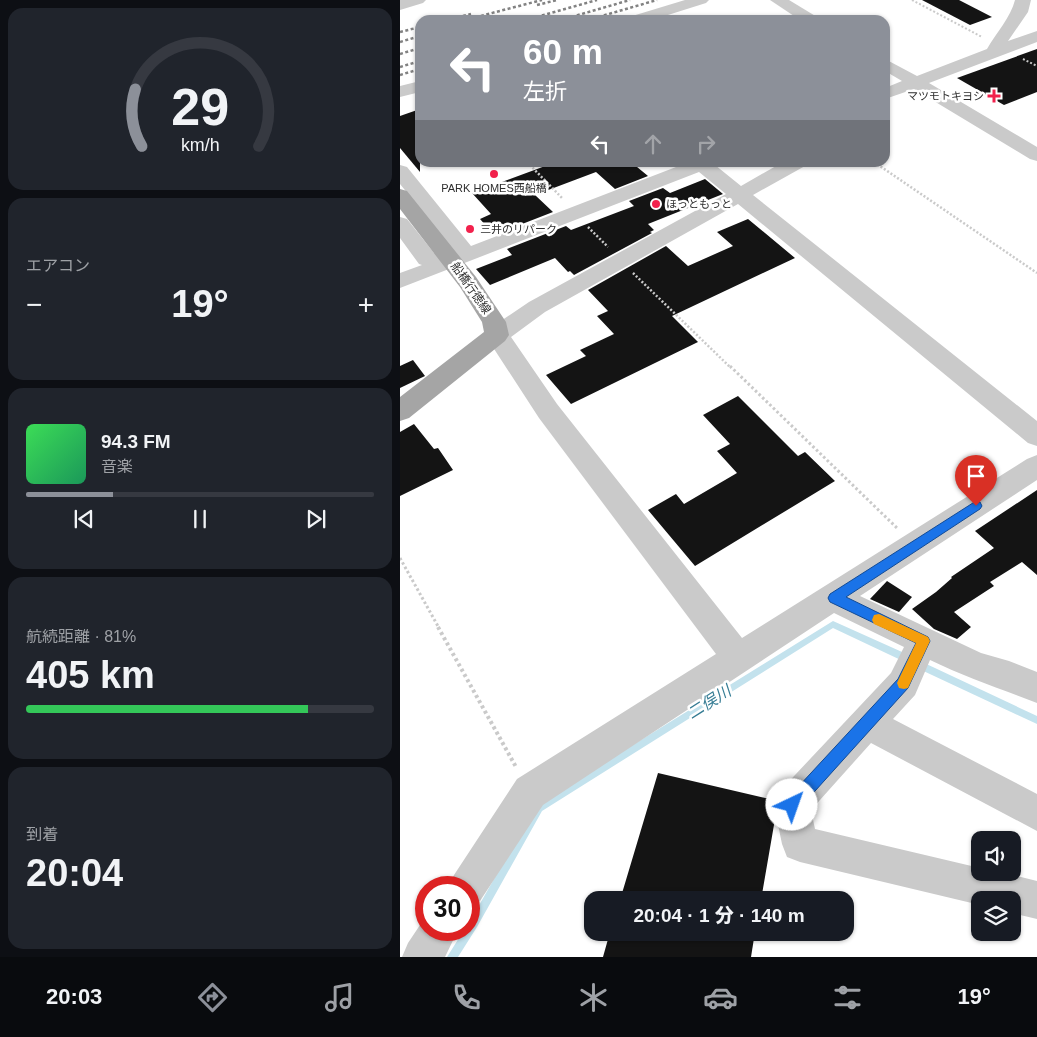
<!DOCTYPE html>
<html lang="ja">
<meta charset="utf-8">
<style>
body{margin:0;font-family:Arial,"Noto Sans JP",sans-serif;background:#20242c;color:#f1f3f6;height:100vh;display:flex;flex-direction:column;font-size:19px;white-space:nowrap}
*{box-sizing:border-box;margin:0}
p{font-size:16px;color:#9ea1a6}
.icon{flex:none;width:28px;height:28px;fill:none;stroke:currentColor;stroke-width:2;stroke-linecap:round;stroke-linejoin:round}
.map{position:relative;flex:1;overflow:hidden}
.panel{display:flex;flex-direction:column;gap:8px;padding:8px;background:#0d0f14;width:400px}
.panel>*{flex:none}
.top-card{position:absolute;left:15px;top:15px;width:475px;height:152px;border-radius:15px;box-shadow:0 1px 4px #0004;background:#8c9099;color:#fff;overflow:hidden}
.tools{position:absolute;left:571px;top:831px;display:grid;gap:10px}
.tools a{display:grid;place-items:center;width:50px;height:50px;border-radius:10px;background:#171b24;box-shadow:0 1px 4px #0004;font-size:25px}
.speed{position:absolute;left:15px;top:876px;display:flex;gap:10px;font-size:25px;font-weight:700;text-align:center}
.speed>*{display:grid;place-content:center;width:65px;height:65px;border-radius:50%;background:#171b24;box-shadow:0 1px 4px #0004;line-height:1}
.speed .limit{border:8px solid #d22;background:#fff;color:#111}
.pin{position:absolute;display:grid;place-items:center;width:42px;height:42px;color:#fff;margin:-51px -21px;border-radius:50% 50% 50% 0;rotate:-45deg;box-shadow:0 0 5px #0007}
.pin .icon{rotate:45deg}
.me{position:absolute;width:55px;margin:-28px;rotate:42deg;stroke-linejoin:round;filter:drop-shadow(0 0 4px #0008)}
.turn{display:flex;align-items:center;gap:18px;height:105px;padding:0 25px;font-size:22px}
.turn .icon{width:65px;height:65px;stroke-width:2.5}
.turn b{display:block;font-size:35px;line-height:42px}
.lanes{display:flex;align-items:center;height:48px;padding:0 25px;background:#0003;justify-content:center;gap:25px;direction:ltr}
.lanes .off{opacity:.35}
.big{font-size:38px;font-weight:800;line-height:1.1}
.panel .widget{flex:1;display:flex;flex-direction:column;justify-content:center;gap:8px;min-width:0;padding:0 18px;border-radius:15px;background:#20242c}
.panel .dial{align-items:center;gap:0}
.dial svg{height:130px;overflow:visible;fill:none;stroke:#363941;stroke-width:7;stroke-linecap:round;text-anchor:middle}
.dial text{fill:#f1f3f6;stroke:none}
.song{display:flex;align-items:center;gap:15px}
.cover{width:60px;height:60px;border-radius:8px;background:linear-gradient(135deg,hsl(130 70% 55%),hsl(150 70% 35%))}
.played{height:5px;border-radius:2px;background:linear-gradient(90deg,#8c9099 25%,#363941 25%)}
.keys{display:flex;justify-content:space-around;direction:ltr}
.heat{display:flex;justify-content:space-between;align-items:center;font-size:28px;direction:ltr}
.charge{height:8px;border-radius:4px;background:linear-gradient(90deg,#34c759 81%,#363941 0)}
.trip{position:absolute;left:184px;top:891px;width:270px;height:50px;border-radius:15px;background:#171b24;box-shadow:0 1px 4px #0004;font-weight:800;line-height:50px;text-align:center}
.tab-bar{display:flex;height:80px;justify-content:space-around;align-items:center;background:#090b0e;color:#9ea1a6}
.tab-bar .icon{width:35px;height:35px}
.tab-bar .current{color:#8c9099}
.tab-bar b{font-size:22px;color:#f1f3f6}
main{display:flex;flex:1;min-height:0}
.map>svg:first-child{display:block}
.lines{fill:none;stroke-linecap:round;stroke-linejoin:round}
.stream{fill:#c3e2ed;fill-rule:evenodd}
.building{fill:#141414}
.path-far3{stroke:#cacaca;stroke-width:2;stroke-dasharray:2 2;stroke-linecap:butt}
.path-far2{stroke:#cacaca;stroke-width:2.5;stroke-dasharray:2 2;stroke-linecap:butt}
.path-far1{stroke:#cacaca;stroke-width:3;stroke-dasharray:2.5 2.5;stroke-linecap:butt}
.path{stroke:#cacaca;stroke-width:4;stroke-dasharray:3 3;stroke-linecap:butt}
.minor{fill:#cacaca;fill-rule:evenodd}
.major{fill:#a5a5a5;fill-rule:evenodd}
.rail{stroke:#828282;stroke-width:2.5;stroke-dasharray:3 2.5;stroke-linecap:butt}
.route{fill:#1a73e8;stroke:#114b97}
.slow{fill:#f59e0b}
.poi-dot{fill:#f2214c;stroke:#fff;stroke-width:2}
.labels{text-anchor:middle;dominant-baseline:central;stroke-width:5;stroke-linejoin:round;paint-order:stroke}
.far-poi-label{font-size:11px;fill:#2d2d2d;stroke:#fff;text-anchor:start}
.street-label{font-size:12px;fill:#2d2d2d;stroke:#fff}
.near-water-label{font-size:16px;font-style:italic;fill:#357c94;stroke:#fff}
</style>
<main>
<section class="panel">
<div class="widget dial"><svg viewBox="0 0 100 80">
<path d="M14 69A42 42 0 1 1 86 69"/>
<path d="M14 69A42 42 0 0 1 10 34" stroke="#8c9099"/>
<text x="50" y="56" font-size="32" font-weight="700">29</text>
<text x="50" y="72" font-size="11">km/h</text>
</svg></div>
<div class="widget"><p>エアコン</p>
<div class="heat"><a>−</a><b class="big">19°</b><a>+</a></div>
</div>
<div class="widget">
<div class="song"><i class="cover"></i><div><b>94.3 FM</b><p>音楽</p></div></div>
<div class="played"></div>
<div class="keys"><svg class="icon" aria-label="previous" viewBox="0 0 24 24"><path d="M18 5L8 12l10 7zM5 5v14"/></svg><svg class="icon" aria-label="pause" viewBox="0 0 24 24"><path d="M8 5v14M16 5v14"/></svg><svg class="icon" aria-label="next" viewBox="0 0 24 24"><path d="M6 5l10 7-10 7zM19 5v14"/></svg></div>
</div>
<div class="widget"><p>航続距離 · 81%</p><b class="big">405 km</b><div class="charge"></div></div>
<div class="widget"><p>到着</p><b class="big">20:04</b></div>
</section>
<div class="map">
<svg width="637" height="957" viewBox="0 0 637 957">
<rect width="100%" height="100%" fill="#fff"/>
<g class="lines">
<g class="stream">
<polygon points="433,621 511,656 512,659 511,662 508,663 505,662 433,628 142,811 77,927 58,957 47,957 64,930 69,930 69,923 136,805"/>
<polygon points="520,661 637,716 637,724 517,668 516,665 517,662"/>
</g>
</g>
<g class="building">
<polygon points="522,0 559,0 592,17 570,25"/>
<polygon points="637,49 637,92 604,105 557,78"/>
<polygon points="20,109 20,172 0,148 0,116"/>
<polygon points="156,162 231,162 248,176 215,189 196,172 135,195 153,212 94,235 80,219 91,214 72,193"/>
<polygon points="305,179 323,194 248,224 254,230 250,232 252,233 174,275 170,271 168,272 155,258 90,285 76,269 112,255 107,249 166,226 171,230 234,206 229,201 263,188 270,193"/>
<polygon points="348,219 395,258 272,316 298,342 171,404 146,375 186,356 180,350 214,334 197,316 208,311 188,290 266,246 288,266 333,246 317,232"/>
<polygon points="13,360 25,376 0,388 0,366"/>
<polygon points="338,396 398,456 405,452 435,481 295,566 248,510 276,494 284,504 337,473 317,451 330,444 303,415"/>
<polygon points="14,424 34,449 38,448 53,470 0,496 0,432"/>
<polygon points="637,490 637,575 622,562 590,582 594,586 554,612 571,627 557,639 534,629 512,609 536,592 552,578 551,577 594,548 575,531"/>
<polygon points="487,581 512,597 499,612 470,599"/>
<polygon points="258,773 374,800 372,805 375,819 361,900 220,900"/>
<polygon points="210,932 355,932 351,957 203,957"/>
</g>
<g class="lines">
<g class="path-far3">
<polyline points="512,0 582,37"/>
<polyline points="623,59 637,66"/>
</g>
<g class="path-far2">
<polyline points="127,162 163,199"/>
<polyline points="474,162 637,273"/>
<polyline points="188,227 208,247"/>
<polyline points="233,273 331,368"/>
</g>
<g class="path-far1">
<polyline points="330,366 497,528"/>
<polyline points="0,558 39,628"/>
</g>
<polyline class="path" points="38,627 116,767"/>
<g class="minor">
<polygon points="0,0 26,0 23,3 0,10"/>
<polygon points="285,0 309,0 306,3 252,20 227,20 229,17"/>
<polygon points="370,0 389,0 417,17 419,20 400,20"/>
<path d="M 615,0 L 631,0 L 628,12 L 608,41 L 637,31 L 637,42 L 529,83 L 637,147 L 637,161 L 630,159 L 514,89 L 485,99 L 485,88 L 502,81 L 485,71 L 485,59 L 517,76 L 587,49 C 596,33 611,17 615,0 Z"/>
<polygon points="20,81 20,92 0,97 0,86"/>
<path d="M 289,162 L 317,162 L 315,165 L 341,186 L 383,162 L 407,162 L 405,166 L 353,195 L 637,421 L 637,446 L 628,443 L 338,204 L 145,312 L 111,337 L 157,404 L 342,638 L 627,459 L 637,455 L 637,480 L 460,596 L 581,653 L 609,661 L 637,672 L 637,703 C 601,689 565,677 530,660 L 515,695 L 493,719 L 637,794 L 637,831 L 471,743 L 411,810 L 415,829 L 580,868 L 580,872 L 601,872 L 637,881 L 637,919 L 612,913 L 612,900 L 580,900 L 580,905 L 400,862 L 387,857 L 382,844 L 374,805 L 379,792 L 491,673 L 504,647 L 434,613 L 143,805 L 80,901 L 69,906 L 69,888 L 48,888 L 54,875 L 117,779 L 316,654 L 139,418 L 85,335 L 89,329 L 129,302 L 326,194 L 299,172 L 0,288 L 0,273 L 22,265 L 19,264 L 0,238 L 0,217 L 7,219 L 34,253 L 46,254 L 50,246 L 0,184 L 0,165 L 7,167 L 71,246 Z"/>
<polygon points="26,916 26,930 58,930 45,957 2,957 8,943"/>
</g>
<polygon class="major" points="0,189 7,191 76,277 106,322 109,335 105,341 9,418 0,421 0,397 84,332 82,322 60,287 0,209"/>
<g class="rail">
<polyline points="137,5 157,0"/>
<polyline points="47,20 71,14"/>
<polyline points="65,20 142,0"/>
<polyline points="126,20 197,0"/>
<polyline points="161,20 230,0"/>
<polyline points="188,20 257,0"/>
<polyline points="0,32 20,27"/>
<polyline points="0,42 20,36"/>
<polyline points="0,54 20,48"/>
<polyline points="0,67 20,61"/>
<polyline points="0,75 20,69"/>
</g>
</g>
<polygon class="route" points="576,501 580,502 582,506 580,509 446,597 528,637 530,641 508,688 397,811 392,813 386,811 384,805 386,800 498,679 516,643 430,602 428,598 430,594"/>
<polygon class="slow" points="479,614 528,637 530,641 508,688 504,689 499,688 497,683 516,643 474,624 472,620 474,615"/>
<g class="poi-dot">
<path d="M591.5 88.5h5v5h5v5h-5v5h-5v-5h-5v-5h5z"/>
<circle cx="94" cy="174" r="5"/>
<circle cx="256" cy="204" r="5"/>
<circle cx="70" cy="229" r="5"/>
</g>
<g class="labels">
<g class="far-poi-label">
<text x="584" y="96" text-anchor="end">マツモトキヨシ</text>
<text x="94" y="188" text-anchor="middle">PARK HOMES西船橋</text>
<text x="266" y="204">ほっともっと</text>
<text x="80" y="229">三井のリパーク</text>
</g>
<g class="street-label">
<text transform="translate(71 288) rotate(55)">船橋行徳線</text>
</g>
<g class="near-water-label">
<text transform="translate(309 702) rotate(-32)">二俣川</text>
</g>
</g>
</svg>
<div class="tools">
<a><svg class="icon" aria-label="sound" viewBox="0 0 24 24"><path d="M4 9h4l5-4v14l-5-4H4zM17 9q2 3 0 6"/></svg></a>
<a><svg class="icon" aria-label="layers" viewBox="0 0 24 24"><path d="M12 4l9 5-9 5-9-5zM3 14l9 5 9-5"/></svg></a>
</div>
<div class="speed"><div class="limit">30</div></div>
<div class="pin" style="left:576px;top:506px;background:#d93025"><svg class="icon" aria-label="arrive" viewBox="0 0 24 24"><path d="M6 21V4h12l-3 4 3 4H6"/></svg></div>
<svg class="me" style="left:392px;top:805px" viewBox="-20 -20 40 40"><circle r="19" fill="#fff"/><path d="M0-13L10 11 0 6-10 11z" fill="#1a73e8"/></svg>
<div class="trip">20:04 · 1 分 · 140 m</div>
<div class="top-card">
<div class="turn"><svg class="icon" aria-label="left" viewBox="0 0 24 24"><path d="M17 20v-9H6M10 6l-5 5 5 5"/></svg><div><b>60 m</b>左折</div></div>
<div class="lanes"><svg class="icon" aria-label="left" viewBox="0 0 24 24"><path d="M17 20v-9H6M10 6l-5 5 5 5"/></svg><svg class="icon off" aria-label="ahead" viewBox="0 0 24 24"><path d="M12 20V5M6 11l6-6 6 6"/></svg><svg class="icon off" aria-label="right" viewBox="0 0 24 24"><path d="M7 20v-9h11M14 6l5 5-5 5"/></svg></div>
</div>
</div>
</main>
<nav class="tab-bar">
<b>20:03</b>
<svg class="icon current" aria-label="directions" viewBox="0 0 24 24"><path d="M12 3l9 9-9 9-9-9zM9 14v-3h6M13 9l2 2-2 2"/></svg>
<svg class="icon" aria-label="music" viewBox="0 0 24 24"><path d="M9 18V5l10-2v13"/><circle cx="6" cy="18" r="3"/><circle cx="16" cy="16" r="3"/></svg>
<svg class="icon" aria-label="phone" viewBox="0 0 24 24"><path d="M5 4h4l2 5-3 2q2 4 5 5l2-3 5 2v4C11 20 4 13 5 4z"/></svg>
<svg class="icon" aria-label="climate" viewBox="0 0 24 24"><path d="M12 3v18M4 7l16 10M4 17L20 7"/></svg>
<svg class="icon" aria-label="car" viewBox="0 0 24 24"><path d="M5 17H2v-5l4-1 3-4h7l3 4 3 1v5h-3M9 17h6M6 11h13"/><circle cx="7" cy="17" r="2"/><circle cx="17" cy="17" r="2"/></svg>
<svg class="icon" aria-label="filters" viewBox="0 0 24 24"><path d="M4 7h16M4 17h16"/><circle cx="9" cy="7" r="2"/><circle cx="15" cy="17" r="2"/></svg>
<b>19°</b>
</nav>
